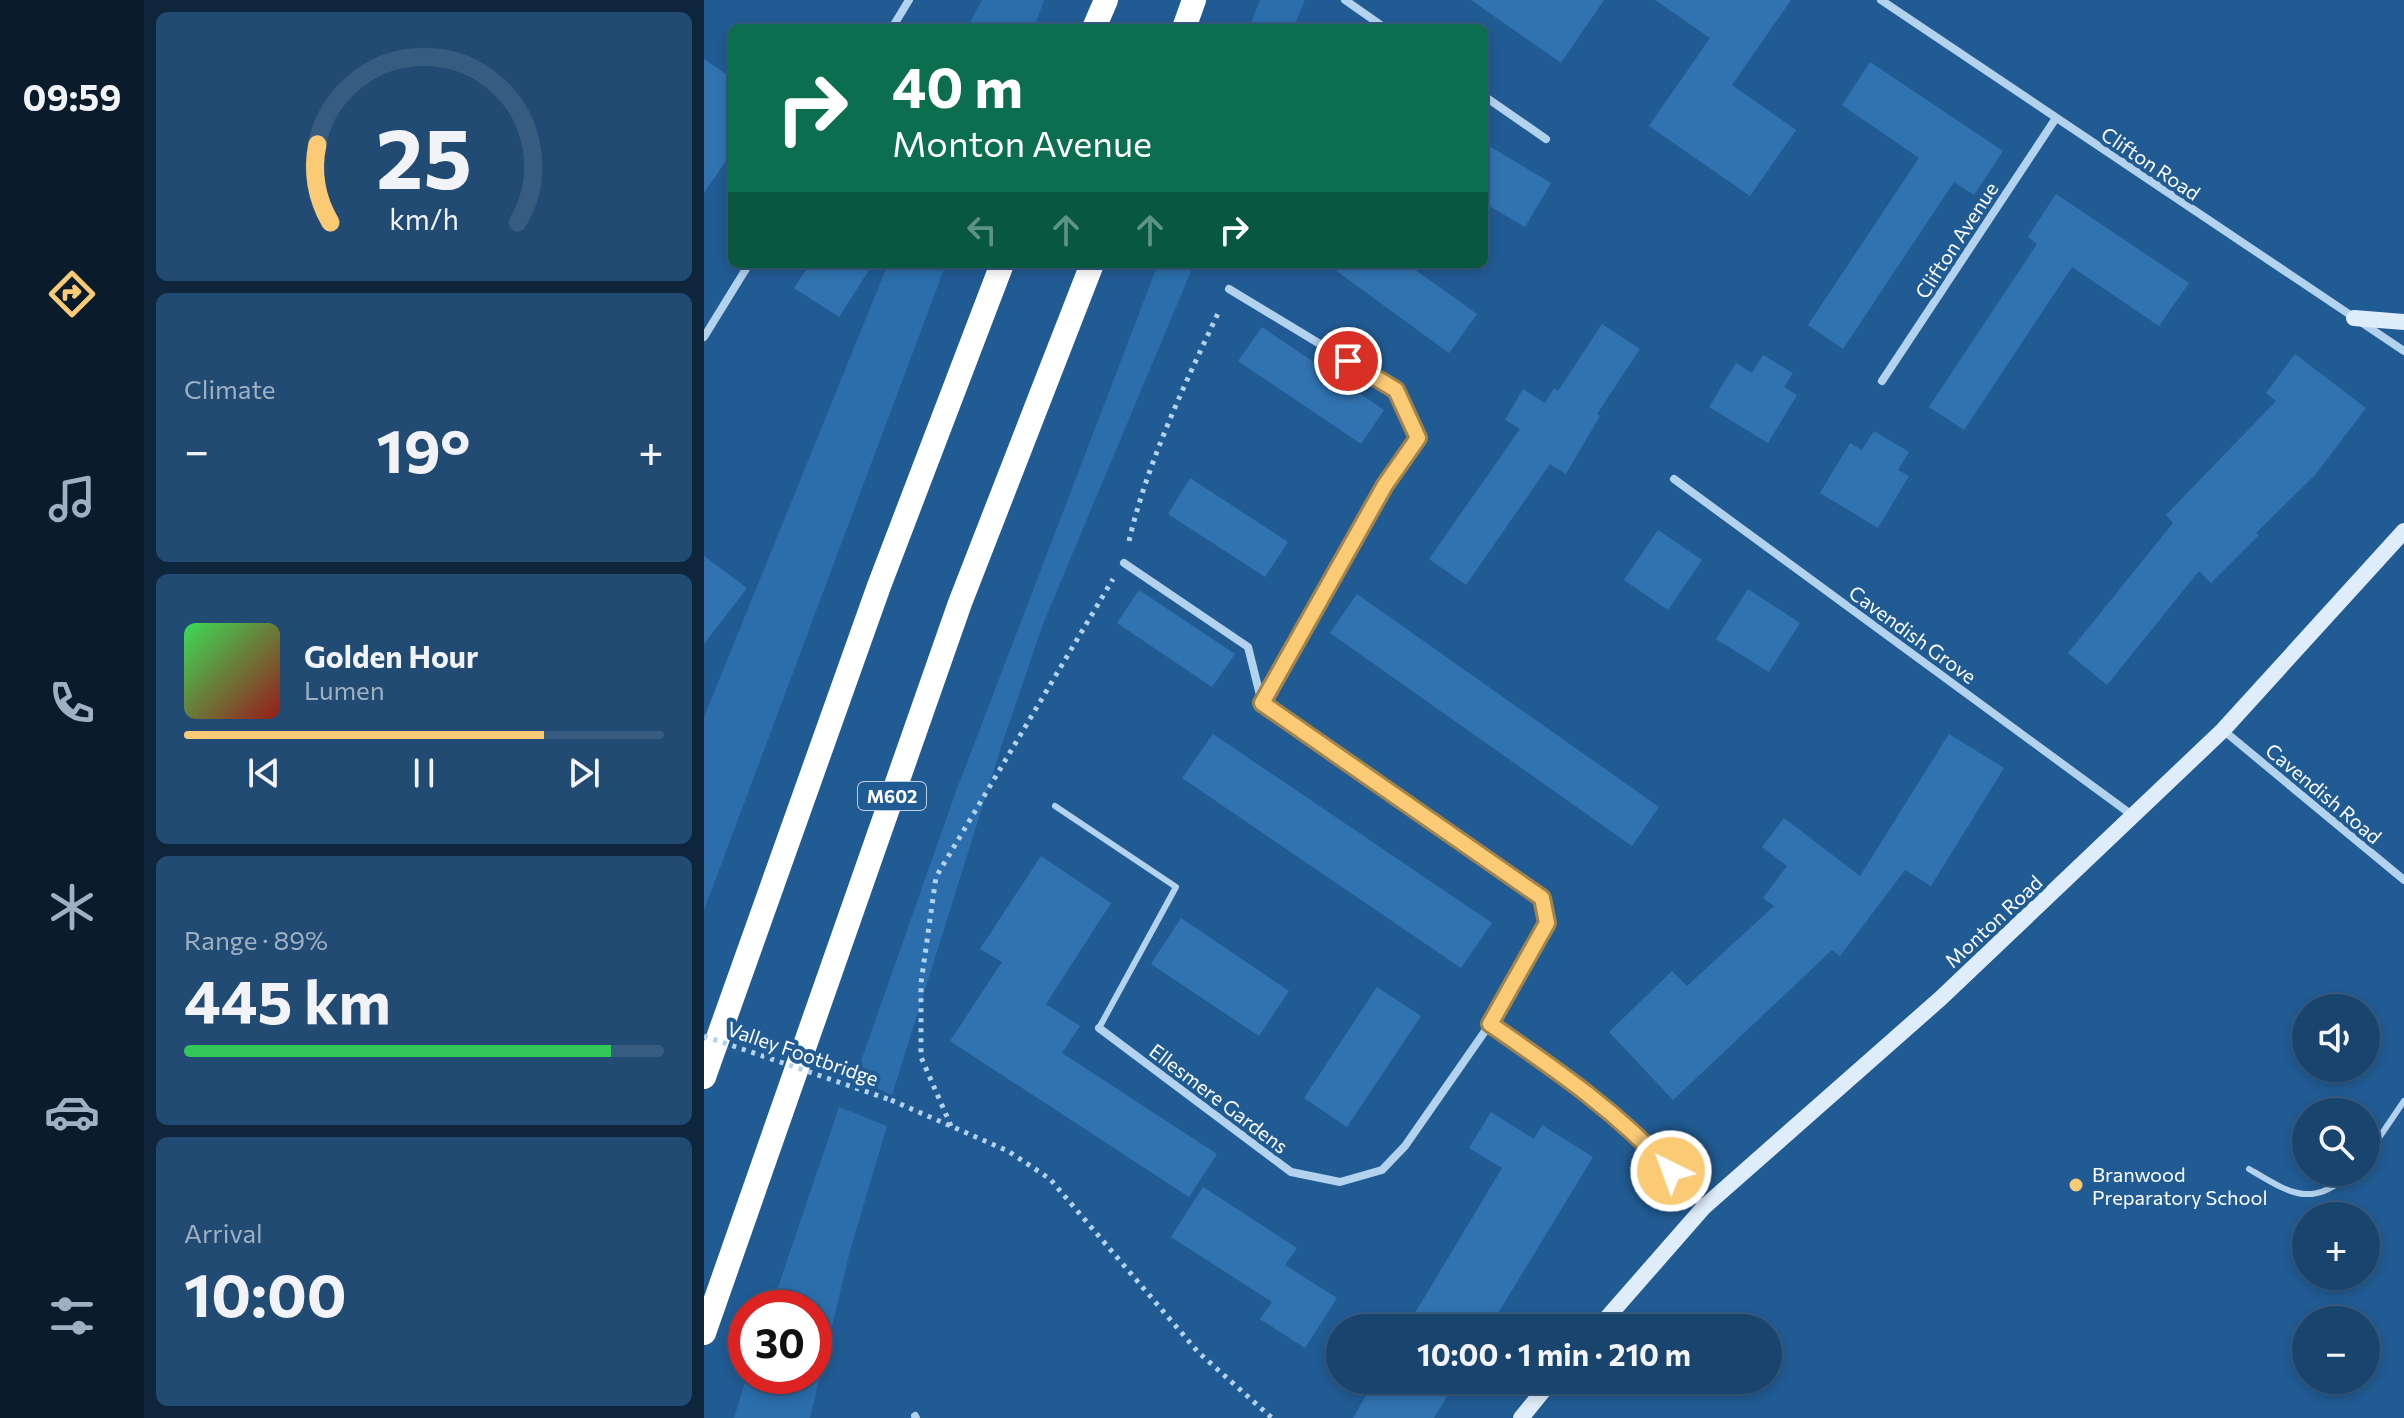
<!DOCTYPE html>
<meta charset="utf-8">
<style>
body{margin:0;font-family:Commissioner,sans-serif;background:#224b73;color:#f1f3f6;height:100vh;display:flex;flex-direction:column;font-size:30px;white-space:nowrap}
*{box-sizing:border-box;margin:0}
p{font-size:26px;color:#9fb0c2}
.icon{flex:none;width:44px;height:44px;fill:none;stroke:currentColor;stroke-width:2;stroke-linecap:round;stroke-linejoin:round}
.map{position:relative;flex:1;overflow:hidden}
.panel{display:flex;flex-direction:column;gap:12px;padding:12px;background:#0e253c;width:560px}
.panel>*{flex:none}
.top-card{position:absolute;left:24px;top:24px;width:760px;height:244px;border-radius:12px;box-shadow:0 4px 12px #0003,0 0 0 2px #375c81;background:#0b6e4f;color:#fff;overflow:hidden}
.tools{position:absolute;left:1588px;top:994px;display:grid;gap:16px}
.tools a{display:grid;place-items:center;width:88px;height:88px;border-radius:50%;background:#19446e;box-shadow:0 4px 12px #0003,0 0 0 2px #375c81;font-size:40px}
.speed{position:absolute;left:24px;top:1290px;display:flex;gap:16px;font-size:40px;font-weight:700;text-align:center}
.speed>*{display:grid;place-content:center;width:104px;height:104px;border-radius:50%;background:#19446e;box-shadow:0 4px 12px #0003,0 0 0 2px #375c81;line-height:1}
.speed .limit{border:12px solid #d22;background:#fff;color:#111}
.pin{position:absolute;display:grid;place-items:center;width:68px;height:68px;color:#fff;margin:-34px;border:4px solid #fff;border-radius:50%;box-shadow:0 2px 8px #0007}
.me{position:absolute;width:88px;margin:-44px;rotate:318deg;stroke-linejoin:round;filter:drop-shadow(0 0 6px #0008)}
.turn{display:flex;align-items:center;gap:28px;height:168px;padding:0 32px;font-size:36px}
.turn .icon{width:104px;height:104px;stroke-width:2.5}
.turn b{display:block;font-size:56px;line-height:68px}
.lanes{display:flex;align-items:center;height:76px;padding:0 32px;background:#0003;justify-content:center;gap:40px;direction:ltr}
.lanes .off{opacity:.35}
.big{font-size:60px;font-weight:700;line-height:1.1}
.panel .widget{flex:1;display:flex;flex-direction:column;justify-content:center;gap:12px;min-width:0;padding:0 28px;border-radius:12px;background:#224b73}
.panel .dial{align-items:center;gap:0}
.dial svg{height:208px;overflow:visible;fill:none;stroke:#375c81;stroke-width:7;stroke-linecap:round;text-anchor:middle}
.dial text{fill:#f1f3f6;stroke:none}
.song{display:flex;align-items:center;gap:24px}
.cover{width:96px;height:96px;border-radius:12px;background:linear-gradient(135deg,hsl(130 70% 55%),hsl(0 70% 35%))}
.played{height:8px;border-radius:4px;background:linear-gradient(90deg,#faca75 75%,#375c81 75%)}
.keys{display:flex;justify-content:space-around;direction:ltr}
.heat{display:flex;justify-content:space-between;align-items:center;font-size:44px;direction:ltr}
.charge{height:12px;border-radius:6px;background:linear-gradient(90deg,#34c759 89%,#375c81 0)}
.trip{position:absolute;left:622px;top:1314px;width:456px;height:80px;border-radius:40px;background:#19446e;box-shadow:0 4px 12px #0003,0 0 0 2px #375c81;font-weight:700;line-height:80px;text-align:center}
main{display:flex;flex:1;min-height:0}
.tabs{display:flex;flex-direction:column;width:144px;justify-content:space-around;align-items:center;background:#0a1b2c;color:#9fb0c2}
.tabs .icon{width:56px;height:56px}
.tabs .selected{color:#faca75}
.tabs b{font-size:36px;color:#f1f3f6}
.map>svg:first-child{display:block}
.green{fill:#2b6eab}
.building{fill:#3173b0}
.lines{fill:none;stroke-linecap:round;stroke-linejoin:round}
.path{stroke:#b3d2ed;stroke-width:5;stroke-dasharray:4 6;stroke-linecap:butt}
.service{stroke:#b3d2ed;stroke-width:6}
.minor{stroke:#b3d2ed;stroke-width:8}
.secondary{stroke:#dfedfa;stroke-width:16}
.motorway{stroke:#fff;stroke-width:24}
.path-bridge{stroke:#b3d2ed;stroke-width:5;stroke-dasharray:4 6;stroke-linecap:butt}
.route-casing{stroke:#a2834c;stroke-width:20}
.route{stroke:#faca75;stroke-width:14}
.poi-dot{fill:#faca75;stroke:#215b93;stroke-width:3}
.labels{text-anchor:middle;dominant-baseline:central;stroke-width:8;stroke-linejoin:round;paint-order:stroke}
.shield{fill:#215b93;stroke:#bccedf;stroke-width:2}
.shield-label{font-size:18px;font-weight:bold;fill:#fff}
.street-label{font-size:20px;fill:#fff;stroke:#215b93}
.poi-label{font-size:20px;fill:#fff;stroke:#215b93;text-anchor:start}
</style>
<main>
<nav class="tabs">
<b>09:59</b>
<svg class="icon selected" aria-label="directions" viewBox="0 0 24 24"><path d="M12 3l9 9-9 9-9-9zM9 14v-3h6M13 9l2 2-2 2"/></svg>
<svg class="icon" aria-label="music" viewBox="0 0 24 24"><path d="M9 18V5l10-2v13"/><circle cx="6" cy="18" r="3"/><circle cx="16" cy="16" r="3"/></svg>
<svg class="icon" aria-label="phone" viewBox="0 0 24 24"><path d="M5 4h4l2 5-3 2q2 4 5 5l2-3 5 2v4C11 20 4 13 5 4z"/></svg>
<svg class="icon" aria-label="climate" viewBox="0 0 24 24"><path d="M12 3v18M4 7l16 10M4 17L20 7"/></svg>
<svg class="icon" aria-label="car" viewBox="0 0 24 24"><path d="M5 17H2v-5l4-1 3-4h7l3 4 3 1v5h-3M9 17h6M6 11h13"/><circle cx="7" cy="17" r="2"/><circle cx="17" cy="17" r="2"/></svg>
<svg class="icon" aria-label="filters" viewBox="0 0 24 24"><path d="M4 7h16M4 17h16"/><circle cx="9" cy="7" r="2"/><circle cx="15" cy="17" r="2"/></svg>
</nav>
<section class="panel">
<div class="widget dial"><svg viewBox="0 0 100 80">
<path d="M14 69A42 42 0 1 1 86 69"/>
<path d="M14 69A42 42 0 0 1 9 39" stroke="#faca75"/>
<text x="50" y="56" font-size="32" font-weight="700">25</text>
<text x="50" y="72" font-size="11">km/h</text>
</svg></div>
<div class="widget"><p>Climate</p>
<div class="heat"><a>−</a><b class="big">19°</b><a>+</a></div>
</div>
<div class="widget">
<div class="song"><i class="cover"></i><div><b>Golden Hour</b><p>Lumen</p></div></div>
<div class="played"></div>
<div class="keys"><svg class="icon" aria-label="previous" viewBox="0 0 24 24"><path d="M18 5L8 12l10 7zM5 5v14"/></svg><svg class="icon" aria-label="pause" viewBox="0 0 24 24"><path d="M8 5v14M16 5v14"/></svg><svg class="icon" aria-label="next" viewBox="0 0 24 24"><path d="M6 5l10 7-10 7zM19 5v14"/></svg></div>
</div>
<div class="widget"><p>Range · 89%</p><b class="big">445 km</b><div class="charge"></div></div>
<div class="widget"><p>Arrival</p><b class="big">10:00</b></div>
</section>
<div class="map">
<svg width="1700" height="1418" viewBox="0 0 1700 1418">
<rect width="100%" height="100%" fill="#215b93"/>
<g class="green">
<polygon points="278,0 340,0 330,28 263,28"/>
<polygon points="556,0 601,0 589,28 545,28"/>
<polygon points="184,264 242,264 0,910 0,717"/>
<polygon points="454,264 490,264 339,624 298,744 188,1095 151,1078 251,794"/>
<polygon points="135,1107 183,1126 146,1251 106,1418 30,1418 43,1376 110,1376 110,1308 67,1308"/>
</g>
<g class="building">
<polygon points="767,0 900,0 857,63"/>
<polygon points="951,0 1087,0 1028,85 1092,130 1046,196 945,126 1006,38"/>
<polygon points="0,59 28,78 28,152 0,193"/>
<polygon points="1166,62 1299,151 1270,195 1250,182 1139,349 1104,325 1215,158 1138,105"/>
<polygon points="780,143 847,183 821,227 780,203"/>
<polygon points="1352,194 1485,283 1455,326 1368,267 1260,430 1225,407 1333,244 1324,237"/>
<polygon points="106,264 169,264 135,317 90,288"/>
<polygon points="623,264 703,264 773,314 745,353"/>
<polygon points="898,324 936,349 893,414 896,416 862,474 846,464 762,585 725,559 816,429 801,420 819,389 841,403 850,388 854,391"/>
<polygon points="558,327 680,410 657,444 534,361"/>
<polygon points="1591,354 1662,408 1611,475 1552,533 1555,535 1507,583 1495,571 1403,685 1364,653 1469,523 1462,515 1572,401 1562,393"/>
<polygon points="1059,355 1089,373 1080,387 1093,395 1064,443 1005,407 1032,363 1048,373"/>
<polygon points="1170,431 1205,452 1194,470 1205,476 1174,528 1116,493 1146,443 1158,450"/>
<polygon points="486,478 584,542 561,577 464,514"/>
<polygon points="954,530 998,560 964,610 920,580"/>
<polygon points="0,556 43,588 0,644"/>
<polygon points="1044,589 1096,623 1065,672 1012,639"/>
<polygon points="435,590 531,654 508,687 413,623"/>
<polygon points="653,594 955,807 928,846 626,633"/>
<polygon points="509,734 788,923 757,968 478,778"/>
<polygon points="1245,734 1300,768 1227,886 1201,870 1136,956 1128,950 969,1100 905,1032 968,971 983,986 1070,906 1059,898 1083,866 1058,847 1080,818 1156,876"/>
<polygon points="337,856 407,903 342,1004 376,1026 358,1053 513,1154 485,1197 246,1041 298,962 276,949"/>
<polygon points="477,918 585,991 555,1036 447,964"/>
<polygon points="673,987 717,1016 643,1127 600,1098"/>
<polygon points="787,1112 830,1139 838,1125 889,1157 785,1328 702,1328 798,1168 765,1148"/>
<polygon points="499,1187 593,1248 581,1265 633,1298 601,1348 556,1319 568,1302 467,1237"/>
<polygon points="671,1380 753,1380 730,1418 649,1418"/>
</g>
<g class="lines">
<g class="path">
<polyline points="780,262 781,263"/>
<path d="M 425,541 C 444,460 481,384 516,309"/>
<polyline points="187,1100 304,1151 346,1179 494,1352 568,1418"/>
<polyline points="247,1126 217,1057 217,983 232,877 409,579"/>
</g>
<g class="service">
<polyline points="351,806 472,887 395,1028"/>
<polyline points="1662,1157 1700,1101"/>
<path d="M 1545,1169 C 1589,1195 1606,1208 1650,1172"/>
</g>
<g class="minor">
<polyline points="641,0 681,28"/>
<polyline points="1177,0 1700,351"/>
<polyline points="188,28 205,0"/>
<polyline points="780,96 842,139"/>
<polyline points="525,289 692,390 714,438 681,485 558,703"/>
<polyline points="0,337 45,264"/>
<polyline points="1178,381 1352,118"/>
<polyline points="970,479 1428,815"/>
<polyline points="420,563 544,647 558,703"/>
<polyline points="558,703 838,898 843,923 786,1024 856,1072 935,1135 1000,1207"/>
<polyline points="1519,730 1700,880"/>
<polyline points="395,1028 587,1172 636,1182 678,1170 701,1146 786,1024"/>
<polyline points="211,1416 212,1418"/>
</g>
<g class="secondary">
<polyline points="1650,318 1700,322"/>
<polyline points="894,1328 1000,1207 1237,998 1519,730 1700,531"/>
<polyline points="817,1418 848,1380"/>
</g>
<g class="motorway">
<polyline points="390,28 402,0"/>
<polyline points="480,28 490,0"/>
<polyline points="0,1077 175,586 298,264"/>
<polyline points="0,1333 256,603 388,264"/>
</g>
<polyline class="path-bridge" points="0,1036 187,1100"/>
</g>
<g class="lines">
<defs>
<path id="route" d="M 644,361 L 692,390 L 714,438 L 681,485 L 558,703 L 838,898 L 843,923 L 786,1024 C 851,1069 914,1112 967,1171"/>
</defs>
<use href="#route" class="route-casing"/>
<use href="#route" class="route"/>
</g>
<circle class="poi-dot" cx="1372" cy="1185" r="8"/>
<g class="labels">
<rect class="shield" x="154" y="782" width="68" height="28" rx="6"/>
<g class="shield-label">
<text x="188" y="796">M602</text>
</g>
<g class="street-label">
<text transform="translate(1447 163) rotate(34)">Clifton Road</text>
<text transform="translate(1252 240) rotate(-57)">Clifton Avenue</text>
<text transform="translate(1209 634) rotate(36)">Cavendish Grove</text>
<text transform="translate(1620 793) rotate(40)">Cavendish Road</text>
<text transform="translate(1289 921) rotate(-43)">Monton Road</text>
<text transform="translate(99 1053) rotate(19)">Valley Footbridge</text>
<text transform="translate(515 1098) rotate(37)">Ellesmere Gardens</text>
</g>
<g class="poi-label">
<text x="1388" y="1174">Branwood<tspan x="1388" dy="23">Preparatory School</tspan></text>
</g>
</g>
</svg>
<div class="tools">
<a><svg class="icon" aria-label="sound" viewBox="0 0 24 24"><path d="M4 9h4l5-4v14l-5-4H4zM17 9q2 3 0 6"/></svg></a>
<a><svg class="icon" aria-label="search" viewBox="0 0 24 24"><circle cx="10" cy="10" r="6"/><path d="M15 15l6 6"/></svg></a>
<a>+</a>
<a>−</a>
</div>
<div class="speed"><div class="limit">30</div></div>
<div class="pin" style="left:644px;top:361px;background:#d93025"><svg class="icon" aria-label="arrive" viewBox="0 0 24 24"><path d="M6 21V4h12l-3 4 3 4H6"/></svg></div>
<svg class="me" style="left:967px;top:1171px" viewBox="-20 -20 40 40"><circle r="17" fill="#faca75" stroke="#fff" stroke-width="3"/><path d="M0-11L8 9 0 5-8 9z" fill="#fff"/></svg>
<div class="trip">10:00 · 1 min · 210 m</div>
<div class="top-card">
<div class="turn"><svg class="icon" aria-label="right" viewBox="0 0 24 24"><path d="M7 20v-9h11M14 6l5 5-5 5"/></svg><div><b>40 m</b>Monton Avenue</div></div>
<div class="lanes"><svg class="icon off" aria-label="left" viewBox="0 0 24 24"><path d="M17 20v-9H6M10 6l-5 5 5 5"/></svg><svg class="icon off" aria-label="ahead" viewBox="0 0 24 24"><path d="M12 20V5M6 11l6-6 6 6"/></svg><svg class="icon off" aria-label="ahead" viewBox="0 0 24 24"><path d="M12 20V5M6 11l6-6 6 6"/></svg><svg class="icon" aria-label="right" viewBox="0 0 24 24"><path d="M7 20v-9h11M14 6l5 5-5 5"/></svg></div>
</div>
</div>
</main>
